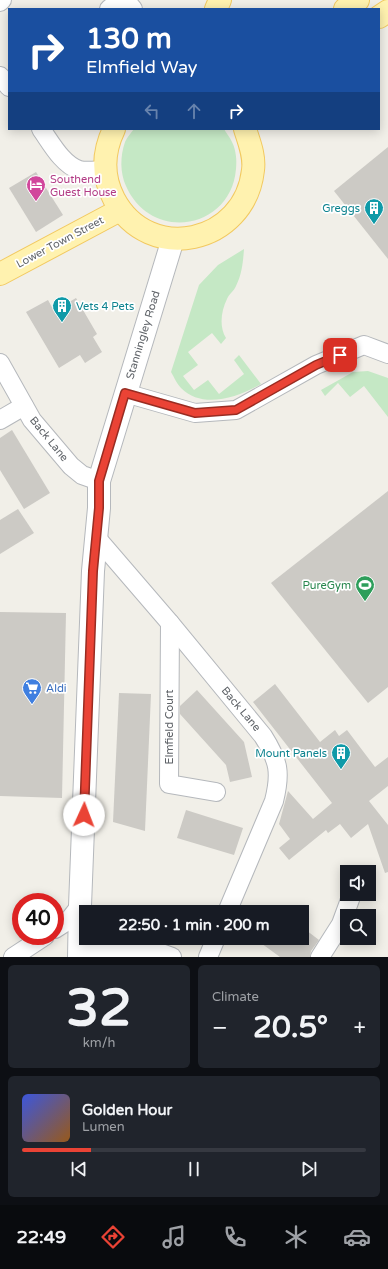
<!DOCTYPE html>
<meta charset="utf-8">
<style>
body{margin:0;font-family:"Varela Round",sans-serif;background:#20242c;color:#f1f3f6;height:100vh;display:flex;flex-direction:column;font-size:15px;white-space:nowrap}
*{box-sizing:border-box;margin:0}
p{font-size:13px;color:#9ea1a6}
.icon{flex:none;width:22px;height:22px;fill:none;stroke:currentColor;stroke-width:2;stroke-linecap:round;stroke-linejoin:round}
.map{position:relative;height:957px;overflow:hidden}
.side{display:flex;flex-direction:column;gap:8px;padding:8px;background:#0d0f14;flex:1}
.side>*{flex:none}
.hud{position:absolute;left:8px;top:8px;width:372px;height:122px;border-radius:0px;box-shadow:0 2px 10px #0003;background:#1a4fa0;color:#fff;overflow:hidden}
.tools{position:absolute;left:340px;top:865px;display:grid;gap:8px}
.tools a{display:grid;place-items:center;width:36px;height:36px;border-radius:0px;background:#171b24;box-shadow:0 2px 10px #0003;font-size:20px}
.speed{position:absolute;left:12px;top:893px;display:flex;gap:8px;font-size:20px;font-weight:700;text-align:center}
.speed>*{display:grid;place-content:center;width:52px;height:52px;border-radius:50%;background:#171b24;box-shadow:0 2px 10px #0003;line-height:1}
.speed .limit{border:6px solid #d22;background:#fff;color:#111}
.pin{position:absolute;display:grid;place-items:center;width:34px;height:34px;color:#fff;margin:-17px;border-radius:8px;box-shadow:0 2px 6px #0006}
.me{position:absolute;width:44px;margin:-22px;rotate:2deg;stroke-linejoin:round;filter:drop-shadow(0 0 3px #0008)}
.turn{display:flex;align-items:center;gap:14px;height:84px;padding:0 12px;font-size:18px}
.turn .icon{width:52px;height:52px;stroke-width:2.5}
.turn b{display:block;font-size:28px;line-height:34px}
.lanes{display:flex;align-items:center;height:38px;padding:0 12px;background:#0003;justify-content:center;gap:20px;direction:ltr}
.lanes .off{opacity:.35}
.big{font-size:30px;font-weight:700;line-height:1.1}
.side .tile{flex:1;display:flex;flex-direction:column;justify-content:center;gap:6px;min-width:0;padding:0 14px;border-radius:6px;background:#20242c}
.side .dial{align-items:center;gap:0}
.dial b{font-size:52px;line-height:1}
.song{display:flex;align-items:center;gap:12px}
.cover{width:48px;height:48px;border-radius:6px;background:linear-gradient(135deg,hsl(230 70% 55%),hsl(30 70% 35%))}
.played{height:4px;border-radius:2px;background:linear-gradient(90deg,#ea4335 20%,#363941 20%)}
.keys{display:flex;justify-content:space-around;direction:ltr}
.heat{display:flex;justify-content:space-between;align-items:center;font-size:22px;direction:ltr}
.side .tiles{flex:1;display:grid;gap:8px;grid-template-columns:1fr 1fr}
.tile:last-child{grid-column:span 2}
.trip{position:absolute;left:79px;top:905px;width:230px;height:40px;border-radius:0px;background:#171b24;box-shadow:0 2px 10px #0003;font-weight:700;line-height:40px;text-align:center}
.menu{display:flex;height:64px;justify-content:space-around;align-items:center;background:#090b0e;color:#9ea1a6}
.menu .icon{width:28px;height:28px}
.menu .on{color:#ea4335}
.menu b{font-size:18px;color:#f1f3f6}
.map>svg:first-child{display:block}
.green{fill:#c5e8c5}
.building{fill:#cccac5}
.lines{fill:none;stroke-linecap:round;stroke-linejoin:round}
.minor-casing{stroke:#b5b8bc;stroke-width:20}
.tertiary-casing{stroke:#b5b8bc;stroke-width:24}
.primary-casing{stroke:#f2c960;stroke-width:24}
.minor{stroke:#fff;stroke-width:18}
.tertiary{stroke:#fff;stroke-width:22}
.primary{stroke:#fff2af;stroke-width:22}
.route-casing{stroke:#982c22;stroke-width:10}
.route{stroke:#ea4335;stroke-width:7}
.labels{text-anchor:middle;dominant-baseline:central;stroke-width:3.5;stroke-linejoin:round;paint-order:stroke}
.hotel-label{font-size:11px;fill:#b23c85;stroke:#fff;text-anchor:start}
.culture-label{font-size:11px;fill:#0d838f;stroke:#fff;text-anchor:end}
.street-label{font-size:11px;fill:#5f6368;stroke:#fff}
.leisure-label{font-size:11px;fill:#27864d;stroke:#fff;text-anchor:end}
.shop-label{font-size:11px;fill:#366cbe;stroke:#fff;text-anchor:start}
</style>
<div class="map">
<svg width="388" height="957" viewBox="0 0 388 957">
<rect width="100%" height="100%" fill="#f1efe8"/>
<g class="green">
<path d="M 134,129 L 224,129 C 226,133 230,137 232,142 C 236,150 237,160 236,169 C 231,230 151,243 126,186 C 120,173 120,156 125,142 C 127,137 131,133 134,129 Z"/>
<path d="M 244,249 C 243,262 242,274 236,286 C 234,291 229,294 227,299 C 221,311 219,327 226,338 L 221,344 L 212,333 L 188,352 L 198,365 L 183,376 L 194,390 L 208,380 L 219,394 L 244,374 L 234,360 L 239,355 L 261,384 C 238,397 203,410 181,388 C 177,384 174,377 171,372 L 199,285 L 218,265 Z"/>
<polygon points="368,371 388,378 388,417 364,386 350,397 338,383 325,396 321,390 353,372"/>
</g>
<g class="building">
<polygon points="388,147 388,259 334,191"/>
<polygon points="36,172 63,215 36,232 9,188"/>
<polygon points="76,298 97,334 93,337 102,352 85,363 80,355 59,368 26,312 48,300 54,311"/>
<polygon points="12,430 50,493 24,509 0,470 0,438"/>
<polygon points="388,491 388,687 368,703 271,583"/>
<polygon points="18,509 34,533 0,554 0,520"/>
<polygon points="0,612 66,613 62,798 0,796"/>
<polygon points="275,684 320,742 335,730 339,736 347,730 375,767 388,757 388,786 369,801 388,825 388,872 385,873 368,824 351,838 340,824 328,833 326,830 289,860 279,848 290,839 279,824 288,791 313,819 332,803 253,702"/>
<polygon points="197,690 244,742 252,777 230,782 226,765 180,714 180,706"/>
<polygon points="119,693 151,694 145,831 113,822"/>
<polygon points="186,810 243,828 234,855 177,838"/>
<polygon points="302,927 319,940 311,951 310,957 280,957 254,938 302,939"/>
</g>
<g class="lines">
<defs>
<g id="minor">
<polyline points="0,2 2,0"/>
<polyline points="109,9 118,2 128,3 133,9"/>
<polyline points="0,76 9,87"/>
<path d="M 41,129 C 51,143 62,164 79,170 C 87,172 97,170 105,170"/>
<polyline points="0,363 32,420 71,466 82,475 99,481"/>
<polyline points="125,393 195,413 236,410 316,365 364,345 388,354"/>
<polyline points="0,420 24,406"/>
<path d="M 96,537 L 170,623 L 263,736 C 279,761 281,773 274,801 L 227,912"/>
<polyline points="170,623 169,784 216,792"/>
<polyline points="55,929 69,920 80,906"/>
<polyline points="80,949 161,953 172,957"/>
<polyline points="13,957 45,936"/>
<polyline points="208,957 216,938"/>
<polyline points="320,957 341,924 352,894"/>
</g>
<polyline id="tertiary" points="79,957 80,906 93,571 99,508 99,481 173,239"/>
<g id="primary">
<polyline points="216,9 220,0"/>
<polyline points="345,9 358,0"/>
<polyline points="379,17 388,11"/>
<path d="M 114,129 C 103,152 102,176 114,199 C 149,265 245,244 253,170 C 255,156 249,142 245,129"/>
<polyline points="0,274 120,210"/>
</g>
</defs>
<use href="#minor" class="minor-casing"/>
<use href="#tertiary" class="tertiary-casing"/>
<use href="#primary" class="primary-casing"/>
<use href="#minor" class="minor"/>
<use href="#tertiary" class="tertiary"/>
<use href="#primary" class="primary"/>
</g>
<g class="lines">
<defs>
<polyline id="route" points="84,815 93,571 99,508 99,481 125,393 195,413 236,410 316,365 340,355"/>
</defs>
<use href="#route" class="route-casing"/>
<use href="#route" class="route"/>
</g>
<defs>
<symbol id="hotel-pin" viewBox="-11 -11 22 30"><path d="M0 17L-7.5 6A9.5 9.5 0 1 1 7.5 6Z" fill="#d1479c" stroke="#fff"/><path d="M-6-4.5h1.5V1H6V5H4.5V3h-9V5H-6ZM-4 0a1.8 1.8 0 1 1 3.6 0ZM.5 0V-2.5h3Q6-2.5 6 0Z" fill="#fff"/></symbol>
<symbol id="building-pin" viewBox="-11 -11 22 30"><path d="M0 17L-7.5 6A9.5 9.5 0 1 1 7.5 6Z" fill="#0f9aa8" stroke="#fff"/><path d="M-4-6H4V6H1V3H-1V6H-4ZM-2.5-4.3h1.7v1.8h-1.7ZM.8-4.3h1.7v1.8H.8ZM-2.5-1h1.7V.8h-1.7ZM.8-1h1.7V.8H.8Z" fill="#fff"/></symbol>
<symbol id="stadium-pin" viewBox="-11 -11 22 30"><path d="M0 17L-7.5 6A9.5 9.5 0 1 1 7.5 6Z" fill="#2e9e5b" stroke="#fff"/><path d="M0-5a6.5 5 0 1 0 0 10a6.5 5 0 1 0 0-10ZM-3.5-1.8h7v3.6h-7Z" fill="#fff"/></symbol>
<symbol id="supermarket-pin" viewBox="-11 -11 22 30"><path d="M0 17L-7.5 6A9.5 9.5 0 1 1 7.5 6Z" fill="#3f7fe0" stroke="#fff"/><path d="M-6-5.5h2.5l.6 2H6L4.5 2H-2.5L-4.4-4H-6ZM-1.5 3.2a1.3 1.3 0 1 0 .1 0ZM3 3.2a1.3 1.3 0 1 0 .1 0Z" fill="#fff"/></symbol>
</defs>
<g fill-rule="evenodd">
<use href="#hotel-pin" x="25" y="174" width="22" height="30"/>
<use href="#building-pin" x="363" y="197" width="22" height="30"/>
<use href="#building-pin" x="51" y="295" width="22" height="30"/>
<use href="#stadium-pin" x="354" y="574" width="22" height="30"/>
<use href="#supermarket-pin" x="21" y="677" width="22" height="30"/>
<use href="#building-pin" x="330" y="742" width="22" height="30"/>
</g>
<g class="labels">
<g class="hotel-label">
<text x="50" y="179">Southend<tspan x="50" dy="13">Guest House</tspan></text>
</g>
<g class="culture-label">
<text x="360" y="208">Greggs</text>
<text x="76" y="306" text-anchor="start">Vets 4 Pets</text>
<text x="327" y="753">Mount Panels</text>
</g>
<g class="street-label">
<text transform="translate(60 242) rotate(-28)">Lower Town Street</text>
<text transform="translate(143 335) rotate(-73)">Stanningley Road</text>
<text transform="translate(49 439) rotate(51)">Back Lane</text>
<text transform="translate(241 709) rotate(50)">Back Lane</text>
<text transform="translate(169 727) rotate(-90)">Elmfield Court</text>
</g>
<g class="leisure-label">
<text x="351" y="585">PureGym</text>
</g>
<g class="shop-label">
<text x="46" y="688">Aldi</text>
</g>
</g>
</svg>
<div class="tools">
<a><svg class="icon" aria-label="sound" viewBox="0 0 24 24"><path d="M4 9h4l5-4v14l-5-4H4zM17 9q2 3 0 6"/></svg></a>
<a><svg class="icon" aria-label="search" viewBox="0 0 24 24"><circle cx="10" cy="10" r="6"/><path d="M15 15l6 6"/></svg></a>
</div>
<div class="speed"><div class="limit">40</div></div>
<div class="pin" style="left:340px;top:355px;background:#d93025"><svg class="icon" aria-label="arrive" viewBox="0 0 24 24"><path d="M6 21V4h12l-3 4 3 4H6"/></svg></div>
<svg class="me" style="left:84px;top:815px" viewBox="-20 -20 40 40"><circle r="19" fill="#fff"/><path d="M0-13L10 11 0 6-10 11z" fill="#ea4335"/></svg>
<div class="trip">22:50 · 1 min · 200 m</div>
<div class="hud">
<div class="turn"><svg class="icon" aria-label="right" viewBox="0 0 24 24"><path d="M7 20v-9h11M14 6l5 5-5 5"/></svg><div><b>130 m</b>Elmfield Way</div></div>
<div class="lanes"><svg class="icon off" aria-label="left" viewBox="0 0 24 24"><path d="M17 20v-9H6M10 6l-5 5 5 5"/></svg><svg class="icon off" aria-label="ahead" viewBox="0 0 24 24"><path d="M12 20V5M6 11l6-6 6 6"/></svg><svg class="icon" aria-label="right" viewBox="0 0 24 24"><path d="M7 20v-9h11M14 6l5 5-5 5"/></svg></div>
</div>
</div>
<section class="side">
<div class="tiles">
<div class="tile dial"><b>32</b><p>km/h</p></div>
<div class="tile"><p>Climate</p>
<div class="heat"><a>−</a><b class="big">20.5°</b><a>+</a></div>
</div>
<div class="tile">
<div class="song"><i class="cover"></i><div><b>Golden Hour</b><p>Lumen</p></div></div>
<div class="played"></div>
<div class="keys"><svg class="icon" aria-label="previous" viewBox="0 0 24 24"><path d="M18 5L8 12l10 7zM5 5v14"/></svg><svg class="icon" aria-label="pause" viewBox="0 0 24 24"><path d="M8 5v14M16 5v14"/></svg><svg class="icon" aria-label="next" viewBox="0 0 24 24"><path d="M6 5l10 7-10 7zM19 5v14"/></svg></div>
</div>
</div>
</section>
<nav class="menu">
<b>22:49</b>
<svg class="icon on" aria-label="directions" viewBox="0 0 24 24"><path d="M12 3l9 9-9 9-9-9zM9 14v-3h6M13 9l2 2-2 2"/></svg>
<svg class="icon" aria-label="music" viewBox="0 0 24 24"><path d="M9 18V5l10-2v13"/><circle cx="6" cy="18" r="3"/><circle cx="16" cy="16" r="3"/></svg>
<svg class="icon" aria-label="phone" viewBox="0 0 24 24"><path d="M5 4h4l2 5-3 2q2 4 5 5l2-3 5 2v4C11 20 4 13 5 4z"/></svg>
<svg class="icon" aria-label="climate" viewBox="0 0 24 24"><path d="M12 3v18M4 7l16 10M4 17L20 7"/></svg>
<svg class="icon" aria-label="car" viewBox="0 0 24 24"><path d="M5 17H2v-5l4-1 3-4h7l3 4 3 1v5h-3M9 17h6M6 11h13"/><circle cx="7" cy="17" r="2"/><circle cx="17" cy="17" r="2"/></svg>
</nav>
